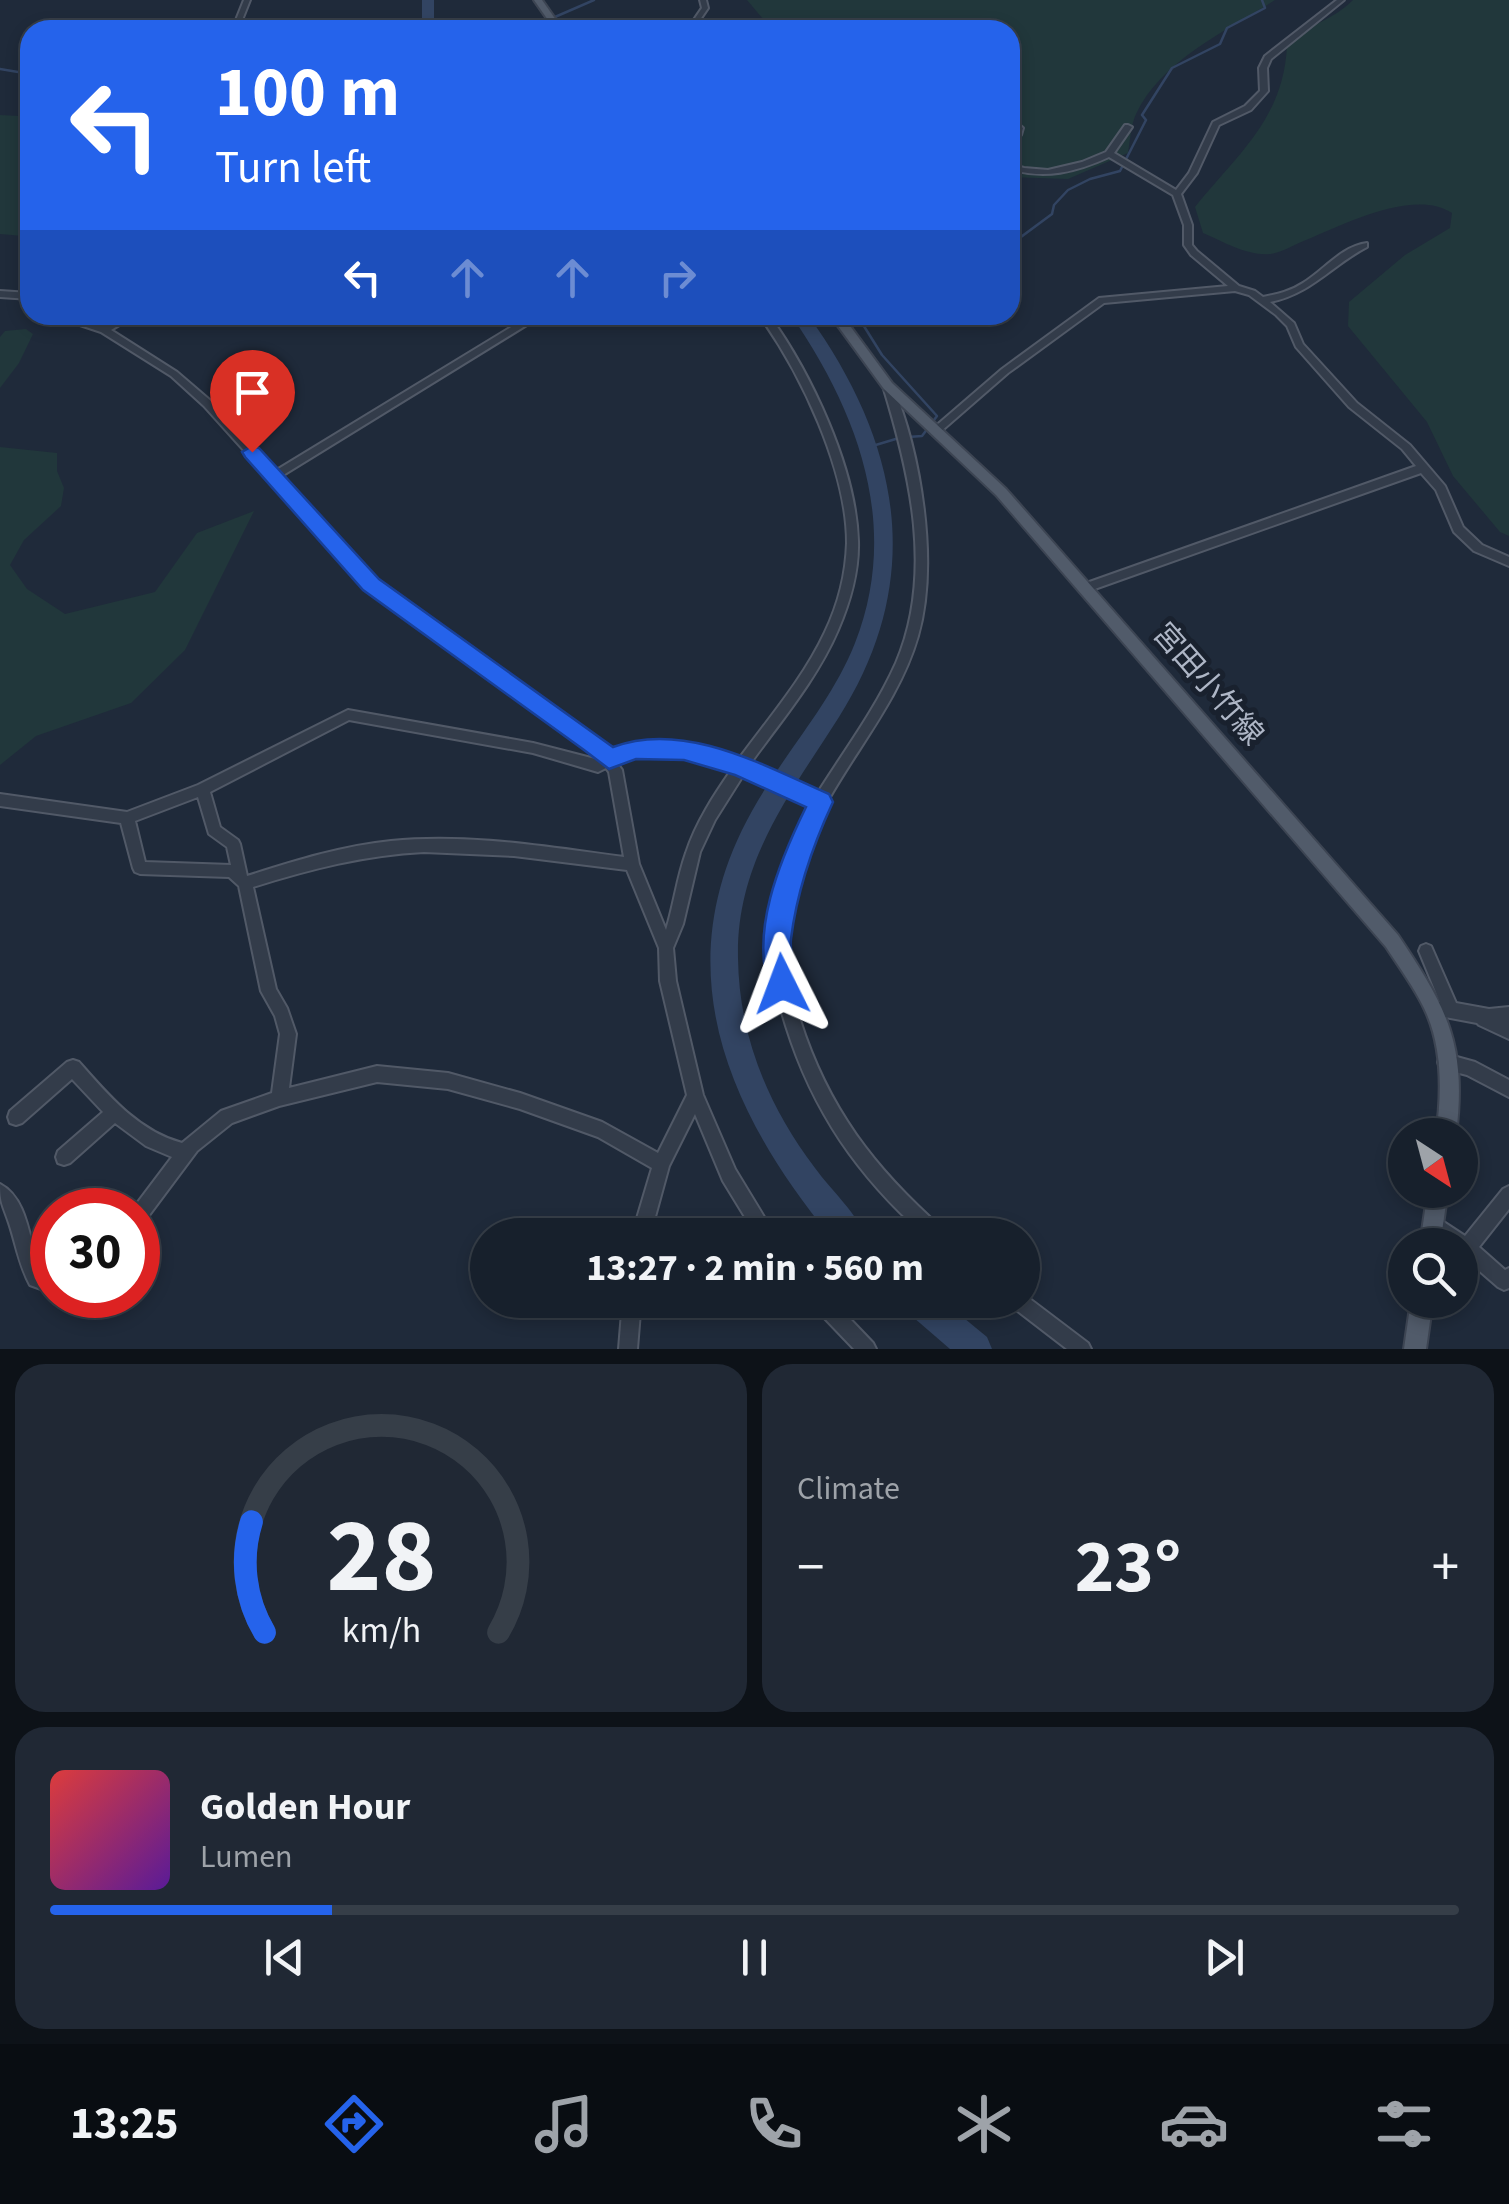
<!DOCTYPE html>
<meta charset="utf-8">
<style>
body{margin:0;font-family:"Source Sans 3","Noto Sans JP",sans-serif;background:#202834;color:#f1f3f6;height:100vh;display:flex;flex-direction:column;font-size:38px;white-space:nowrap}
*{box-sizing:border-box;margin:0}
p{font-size:32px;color:#9ea3a9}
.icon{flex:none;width:55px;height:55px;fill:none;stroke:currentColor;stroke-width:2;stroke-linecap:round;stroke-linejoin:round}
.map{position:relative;height:1349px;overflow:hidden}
.details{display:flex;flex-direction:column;gap:15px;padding:15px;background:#0d1218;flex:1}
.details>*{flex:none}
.hud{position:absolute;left:20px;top:20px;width:1000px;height:305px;border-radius:30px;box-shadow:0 5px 15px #0003,0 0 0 2px #363e48;background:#2563eb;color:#fff;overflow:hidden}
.needle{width:65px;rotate:144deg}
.buttons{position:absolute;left:1388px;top:1118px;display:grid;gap:20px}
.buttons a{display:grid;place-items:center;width:90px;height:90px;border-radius:50%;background:#17202c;box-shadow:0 5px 15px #0003,0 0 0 2px #363e48;font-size:50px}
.speed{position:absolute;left:30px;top:1188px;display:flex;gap:20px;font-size:50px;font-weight:700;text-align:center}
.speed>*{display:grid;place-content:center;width:130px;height:130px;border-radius:50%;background:#17202c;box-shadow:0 5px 15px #0003,0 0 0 2px #363e48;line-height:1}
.speed .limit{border:15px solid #d22;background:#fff;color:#111}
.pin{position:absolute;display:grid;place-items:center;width:85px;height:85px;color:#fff;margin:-102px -42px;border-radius:50% 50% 50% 0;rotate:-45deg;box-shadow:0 0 10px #0007}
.pin .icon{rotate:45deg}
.me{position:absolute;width:110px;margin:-55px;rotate:357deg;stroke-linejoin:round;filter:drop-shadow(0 0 8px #0008)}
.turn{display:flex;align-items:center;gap:35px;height:210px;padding:0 30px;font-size:45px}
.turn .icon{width:130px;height:130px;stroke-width:2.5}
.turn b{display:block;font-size:70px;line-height:85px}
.lanes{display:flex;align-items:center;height:95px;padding:0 30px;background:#0003;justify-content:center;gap:50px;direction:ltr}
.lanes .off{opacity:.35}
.big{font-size:75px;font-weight:700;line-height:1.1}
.details .card{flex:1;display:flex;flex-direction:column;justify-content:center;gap:15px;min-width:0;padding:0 35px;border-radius:30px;background:#202834}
.details .dial{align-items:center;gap:0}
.dial svg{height:260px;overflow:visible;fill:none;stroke:#363e48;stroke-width:7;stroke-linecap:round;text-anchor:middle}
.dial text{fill:#f1f3f6;stroke:none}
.song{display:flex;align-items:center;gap:30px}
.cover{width:120px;height:120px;border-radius:15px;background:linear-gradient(135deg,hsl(0 70% 55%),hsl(270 70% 35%))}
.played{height:10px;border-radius:5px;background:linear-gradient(90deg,#2563eb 20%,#363e48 20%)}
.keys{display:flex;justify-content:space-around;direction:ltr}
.heat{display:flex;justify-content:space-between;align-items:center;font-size:55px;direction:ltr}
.details .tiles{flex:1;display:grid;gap:15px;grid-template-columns:1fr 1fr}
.card:last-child{grid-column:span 2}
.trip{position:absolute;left:470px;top:1218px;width:570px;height:100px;border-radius:50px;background:#17202c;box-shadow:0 5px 15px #0003,0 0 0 2px #363e48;font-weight:700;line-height:100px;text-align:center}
.tabs{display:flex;height:160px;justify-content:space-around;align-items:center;background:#090d12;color:#9ea3a9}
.tabs .icon{width:70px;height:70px}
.tabs .active{color:#2563eb}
.tabs b{font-size:45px;color:#f1f3f6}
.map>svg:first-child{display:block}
.green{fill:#21373b}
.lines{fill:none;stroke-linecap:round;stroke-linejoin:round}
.stream{stroke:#324462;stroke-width:2.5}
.river{fill:#324462;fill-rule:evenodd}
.minor-casing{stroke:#515967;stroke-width:4}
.major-casing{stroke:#3d4553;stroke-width:4}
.minor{fill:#333c4a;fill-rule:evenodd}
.major{fill:#515b6a;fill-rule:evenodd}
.route{fill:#2563eb;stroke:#184099;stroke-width:2.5}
.labels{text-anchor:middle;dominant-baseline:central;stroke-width:10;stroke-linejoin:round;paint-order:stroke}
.street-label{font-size:30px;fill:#aeb6c6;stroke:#19212e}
</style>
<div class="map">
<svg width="1509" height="1349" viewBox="0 0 1509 1349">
<rect width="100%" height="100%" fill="#1f2a3a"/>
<g class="green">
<path d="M 747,0 L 1275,0 C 1228,30 1161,60 1136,114 C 1131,125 1130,141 1128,153 L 1068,179 L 1010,177 L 1010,30 L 797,30 L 763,19 Z"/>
<path d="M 1353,0 L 1509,0 L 1509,536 L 1500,532 L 1453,476 L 1427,422 L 1348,326 L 1349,302 L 1405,255 L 1450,228 L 1452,213 C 1415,188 1344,224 1306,240 C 1295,244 1281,253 1270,254 C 1247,256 1224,242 1203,233 L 1195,207 C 1238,154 1284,118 1287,45 C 1306,25 1334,20 1353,0 Z"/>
<polygon points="0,115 19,116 30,137 30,228 23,236 0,234"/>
<polygon points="26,329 33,334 19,363 0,388 0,337 5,331"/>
<polygon points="0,447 57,453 57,471 64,488 61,506 24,540 10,565 27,589 65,614 155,592 197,533 254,511 185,650 131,703 36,736 0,765"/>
</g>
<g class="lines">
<g class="stream">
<polyline points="552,30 548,20 594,0"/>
<polyline points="0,69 30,74"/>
<polyline points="1010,245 1052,214 1054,205 1068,190 1090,179 1120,171 1146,120 1142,115 1172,68 1220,44 1227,28 1265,8 1262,0"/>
<polyline points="857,315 882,355 937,416 922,436 908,437"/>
<polyline points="869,447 899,438"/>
</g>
<g class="river">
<polygon points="422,0 434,0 434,18 444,30 431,30 422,18"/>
<path d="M 791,315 L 808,315 C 900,443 927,578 839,717 C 790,794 736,862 738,958 C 739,1036 768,1106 815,1168 C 831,1190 854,1210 865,1235 L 829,1235 C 726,1108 665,966 752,811 C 784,753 831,704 855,643 C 901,526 858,412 791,315 Z"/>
<polygon points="901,1300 942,1300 987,1337 992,1349 950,1349 906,1311"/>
</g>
<defs>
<g id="minor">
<polygon points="244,0 250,0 238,30 232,30"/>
<polygon points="700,0 706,0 708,8 693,30 687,30 702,8"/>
<path d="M 1337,0 L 1344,0 L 1271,59 L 1267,68 L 1268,91 L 1251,110 L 1219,125 L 1197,173 L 1181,194 L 1192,225 L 1192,245 L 1197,251 L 1239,286 L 1255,291 L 1263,297 C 1278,294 1291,291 1303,283 C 1324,270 1342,246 1367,243 L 1367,247 C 1332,265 1311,294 1270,302 L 1294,323 L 1303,344 L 1357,403 L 1410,445 L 1445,486 L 1463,527 L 1482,545 L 1509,557 L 1509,566 L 1474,551 L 1454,532 L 1436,490 L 1421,473 L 1089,591 L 1081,591 L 1079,588 L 1081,585 L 1416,466 L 1402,449 L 1349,407 L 1296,347 L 1287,326 L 1276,315 L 1249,295 L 1235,291 L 1104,303 L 1008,373 L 939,433 L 931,433 L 930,431 L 1002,369 L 1099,298 L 1228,286 L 1191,255 L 1184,245 L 1184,225 L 1173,195 L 1109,157 C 1076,172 1045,180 1010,169 L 1010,164 L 1024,168 L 1048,170 L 1082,162 L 1106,152 L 1125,125 L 1128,125 L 1132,127 L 1114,153 L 1176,190 L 1189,173 L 1213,122 L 1245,106 L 1260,91 L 1259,68 L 1265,56 Z"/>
<polygon points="1010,117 1023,128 1021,135 1010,139 1010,134 1014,132 1015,128 1010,123"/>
<polygon points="0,291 30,293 30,299 0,297"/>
<path d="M 50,315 L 65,315 L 103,327 L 124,315 L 136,315 L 111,330 L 177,372 L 212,402 L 275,471 L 531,315 L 543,315 L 280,477 L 375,581 L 598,739 L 610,754 C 652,734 697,746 738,760 C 768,719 803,679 825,632 C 838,605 846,574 847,543 C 847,470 801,373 759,315 L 769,315 C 811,373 856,468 858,541 C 859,572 850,602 838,630 C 817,679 781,721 750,764 L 817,794 C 844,751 875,710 896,663 C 934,574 910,474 883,386 L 884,384 L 892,384 C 921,453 939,563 918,636 C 899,702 851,755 820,815 C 800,855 785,901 784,946 C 784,971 792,996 800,1020 C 828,1108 874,1168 943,1229 L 946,1235 L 924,1235 C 858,1176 813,1112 786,1026 C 779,1002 770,977 770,951 C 768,901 789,848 812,805 L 744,774 L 715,820 L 700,852 L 683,924 L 673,948 L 676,981 L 703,1095 L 735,1169 L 775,1235 L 756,1235 L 723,1181 L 695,1114 L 669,1166 L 650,1235 L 632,1235 L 652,1168 L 598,1137 L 520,1109 L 448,1089 L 377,1082 L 279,1106 L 232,1123 L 197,1151 L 144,1222 L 138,1225 L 138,1210 L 132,1210 L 172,1157 L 146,1146 L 115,1123 L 70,1163 L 64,1165 L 58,1163 L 56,1157 L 58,1151 L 103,1112 L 72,1079 L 22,1123 L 16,1125 L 10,1123 L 8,1117 L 10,1111 L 67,1062 L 73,1060 L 79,1062 C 108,1095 138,1131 182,1143 L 221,1111 L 272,1093 L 280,1034 L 275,1016 L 261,991 L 239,886 L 229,877 L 140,874 L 135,872 L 133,868 L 121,823 L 0,806 L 0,794 L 127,812 L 198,785 L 348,710 L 533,743 L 599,760 L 588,747 L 367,587 L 204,406 L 171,376 L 101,332 ZM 349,720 L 533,753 L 598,772 L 606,768 L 609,772 L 624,857 C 547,847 468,833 391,841 C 342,846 294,861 247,876 L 240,844 L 238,840 L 220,827 L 210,792 ZM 652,754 L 681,755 L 732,769 C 714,795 696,822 686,853 C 677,878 674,904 666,930 L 639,864 L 622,770 L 617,763 L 627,759 ZM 198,797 L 209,834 L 227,847 L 231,865 L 145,862 L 135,821 ZM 424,852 L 514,856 L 627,870 L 659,948 L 660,981 L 687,1095 L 658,1153 L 602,1122 L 520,1093 L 448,1073 L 377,1066 L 289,1088 L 296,1034 L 287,1008 L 276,989 L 253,887 C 310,869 365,855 424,852 Z"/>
<polygon points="1426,944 1431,946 1456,1003 1489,1009 1509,1007 1509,1039 1479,1025 1477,1023 1429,1014 1426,1009 1429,1004 1440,1002 1419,951 1421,946"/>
<polygon points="1446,1054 1475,1062 1509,1080 1509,1097 1467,1075 1440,1068 1438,1062 1440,1056"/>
<path d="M 0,1184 C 27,1198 29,1238 38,1265 L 42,1272 L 52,1275 L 52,1293 L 30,1285 C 19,1265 16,1244 9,1223 C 3,1205 0,1203 0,1184 Z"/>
<path d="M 1509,1186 L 1509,1209 L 1479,1247 L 1505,1270 L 1509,1268 L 1509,1288 L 1504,1290 L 1498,1287 L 1460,1254 L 1460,1245 C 1446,1245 1430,1238 1424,1224 L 1427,1218 L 1433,1215 L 1465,1236 L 1503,1189 Z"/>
<polygon points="1022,1293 1088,1343 1091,1349 1067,1349 1011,1306 1008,1300 1022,1300"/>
<polygon points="623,1300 641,1300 637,1349 619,1349"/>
<polygon points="810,1300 832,1300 873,1343 876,1349 854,1349 813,1306"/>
</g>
<g id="major">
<polygon points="534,0 542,0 563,30 555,30"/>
<path d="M 830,315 L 842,315 L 892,383 L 1006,489 L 1398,935 C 1447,1008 1467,1044 1456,1135 L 1436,1135 C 1442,1093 1443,1047 1424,1008 C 1414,987 1399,967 1386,947 L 996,495 L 884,389 Z"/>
<polygon points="1428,1190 1448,1190 1440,1245 1420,1245"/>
<polygon points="1411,1300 1433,1300 1426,1349 1404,1349"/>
</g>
</defs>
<use href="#minor" class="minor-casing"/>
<use href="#major" class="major-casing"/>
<use href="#minor" class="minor"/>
<use href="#major" class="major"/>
</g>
<path class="route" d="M 252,446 L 259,448 L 379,579 L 613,747 C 684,720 765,766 829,794 L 833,802 C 812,847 797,890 791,939 C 789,957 799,976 791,994 L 782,997 L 772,994 C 747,936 781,858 806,807 L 735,775 L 684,760 L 636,759 L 609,769 L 584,750 L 363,590 L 245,457 L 242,452 Z"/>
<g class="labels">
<g class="street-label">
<text transform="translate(1208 684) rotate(49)">宮田小竹線</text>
</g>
</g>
</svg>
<div class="buttons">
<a><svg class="needle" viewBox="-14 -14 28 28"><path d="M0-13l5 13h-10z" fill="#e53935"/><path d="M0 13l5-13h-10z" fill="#9ea3a9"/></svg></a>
<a><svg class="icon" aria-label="search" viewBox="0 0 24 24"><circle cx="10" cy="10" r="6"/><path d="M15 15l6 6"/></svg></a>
</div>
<div class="speed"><div class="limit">30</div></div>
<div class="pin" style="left:252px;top:452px;background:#d93025"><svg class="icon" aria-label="arrive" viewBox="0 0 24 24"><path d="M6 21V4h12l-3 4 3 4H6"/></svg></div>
<svg class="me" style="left:782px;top:984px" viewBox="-20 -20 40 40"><path d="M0-17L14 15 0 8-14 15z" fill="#2563eb" stroke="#fff" stroke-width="4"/></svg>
<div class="trip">13:27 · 2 min · 560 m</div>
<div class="hud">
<div class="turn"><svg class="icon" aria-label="left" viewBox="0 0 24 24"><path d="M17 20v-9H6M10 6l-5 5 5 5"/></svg><div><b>100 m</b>Turn left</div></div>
<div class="lanes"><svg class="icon" aria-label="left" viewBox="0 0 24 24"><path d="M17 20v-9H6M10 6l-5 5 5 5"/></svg><svg class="icon off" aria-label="ahead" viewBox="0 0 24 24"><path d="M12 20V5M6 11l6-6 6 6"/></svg><svg class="icon off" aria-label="ahead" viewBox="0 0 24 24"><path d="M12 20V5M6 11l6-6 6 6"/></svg><svg class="icon off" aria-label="right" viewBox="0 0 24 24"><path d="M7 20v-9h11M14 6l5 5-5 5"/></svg></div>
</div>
</div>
<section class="details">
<div class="tiles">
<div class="card dial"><svg viewBox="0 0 100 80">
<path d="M14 69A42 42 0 1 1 86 69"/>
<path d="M14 69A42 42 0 0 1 10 35" stroke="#2563eb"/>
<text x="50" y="56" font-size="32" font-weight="700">28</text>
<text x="50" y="72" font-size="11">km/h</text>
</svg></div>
<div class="card"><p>Climate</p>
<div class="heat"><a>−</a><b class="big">23°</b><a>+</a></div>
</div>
<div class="card">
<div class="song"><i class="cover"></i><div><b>Golden Hour</b><p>Lumen</p></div></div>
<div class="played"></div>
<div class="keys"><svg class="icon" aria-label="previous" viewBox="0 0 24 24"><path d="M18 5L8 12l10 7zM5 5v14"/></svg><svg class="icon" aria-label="pause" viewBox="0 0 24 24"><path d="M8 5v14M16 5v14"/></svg><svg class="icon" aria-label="next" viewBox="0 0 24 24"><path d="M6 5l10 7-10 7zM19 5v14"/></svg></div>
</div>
</div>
</section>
<nav class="tabs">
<b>13:25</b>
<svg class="icon active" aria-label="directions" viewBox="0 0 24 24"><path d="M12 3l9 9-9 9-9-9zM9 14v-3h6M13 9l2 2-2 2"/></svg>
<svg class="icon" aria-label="music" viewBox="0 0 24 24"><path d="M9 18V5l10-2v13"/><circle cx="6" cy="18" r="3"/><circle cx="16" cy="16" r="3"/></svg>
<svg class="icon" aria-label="phone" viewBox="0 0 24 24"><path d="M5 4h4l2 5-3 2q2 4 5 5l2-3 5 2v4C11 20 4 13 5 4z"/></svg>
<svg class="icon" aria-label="climate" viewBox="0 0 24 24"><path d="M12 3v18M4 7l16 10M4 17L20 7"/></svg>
<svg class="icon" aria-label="car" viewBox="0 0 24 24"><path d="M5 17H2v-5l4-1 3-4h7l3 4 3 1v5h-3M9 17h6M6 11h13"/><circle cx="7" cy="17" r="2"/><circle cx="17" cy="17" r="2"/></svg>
<svg class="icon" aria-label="filters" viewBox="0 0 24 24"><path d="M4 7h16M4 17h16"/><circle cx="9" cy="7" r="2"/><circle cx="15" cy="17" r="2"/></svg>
</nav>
